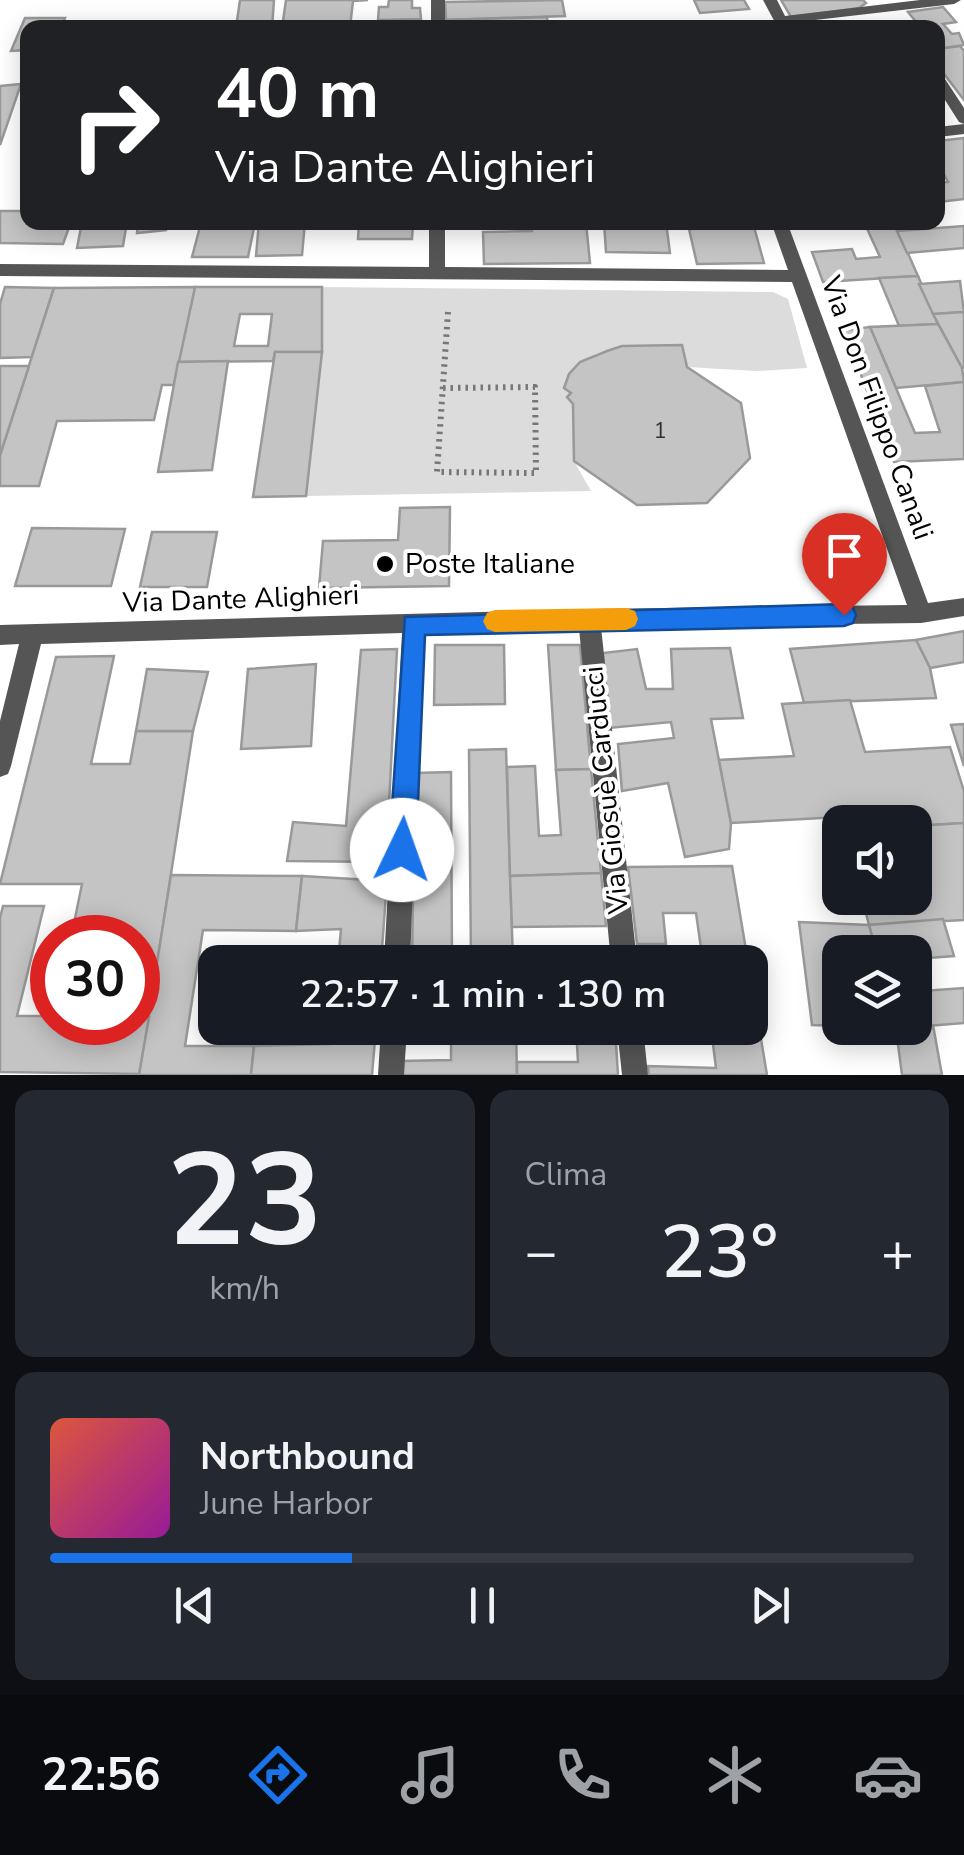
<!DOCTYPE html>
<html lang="it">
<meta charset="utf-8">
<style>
body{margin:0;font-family:"Nunito Sans",sans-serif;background:#242831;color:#f1f3f6;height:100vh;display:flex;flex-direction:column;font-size:38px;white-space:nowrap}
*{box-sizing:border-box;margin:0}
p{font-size:32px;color:#9ea1a6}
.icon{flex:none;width:55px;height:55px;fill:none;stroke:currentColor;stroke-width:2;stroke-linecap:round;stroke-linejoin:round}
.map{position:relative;height:1075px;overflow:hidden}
.panel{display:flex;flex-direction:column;gap:15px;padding:15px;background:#0d0f14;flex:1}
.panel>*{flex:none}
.hud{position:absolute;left:20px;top:20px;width:925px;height:210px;border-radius:20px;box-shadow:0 5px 25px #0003;background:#202124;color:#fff;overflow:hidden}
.tools{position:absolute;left:822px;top:805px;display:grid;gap:20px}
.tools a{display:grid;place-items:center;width:110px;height:110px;border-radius:20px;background:#171b24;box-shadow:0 5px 25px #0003;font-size:50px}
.speed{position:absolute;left:30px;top:915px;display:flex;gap:20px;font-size:50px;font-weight:700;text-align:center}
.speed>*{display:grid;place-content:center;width:130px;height:130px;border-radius:50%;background:#171b24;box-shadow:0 5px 25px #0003;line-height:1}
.speed .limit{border:15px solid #d22;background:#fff;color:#111}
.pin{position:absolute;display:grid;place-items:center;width:85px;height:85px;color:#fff;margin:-102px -42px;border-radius:50% 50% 50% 0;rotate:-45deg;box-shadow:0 0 10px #0007}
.pin .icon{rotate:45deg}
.me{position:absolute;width:110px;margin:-55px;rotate:3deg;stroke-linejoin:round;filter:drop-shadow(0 0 8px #0008)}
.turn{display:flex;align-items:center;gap:35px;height:210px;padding:0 30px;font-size:45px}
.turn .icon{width:130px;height:130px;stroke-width:2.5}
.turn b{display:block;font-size:70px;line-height:85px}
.big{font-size:75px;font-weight:600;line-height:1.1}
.panel .card{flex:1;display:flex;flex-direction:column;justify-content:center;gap:15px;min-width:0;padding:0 35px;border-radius:20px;background:#242831}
.panel .dial{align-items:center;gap:0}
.dial b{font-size:130px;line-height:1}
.song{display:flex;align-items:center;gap:30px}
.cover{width:120px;height:120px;border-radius:15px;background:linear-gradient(135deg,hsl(10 70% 55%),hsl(300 70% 35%))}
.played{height:10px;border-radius:5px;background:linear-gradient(90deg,#1a73e8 35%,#363941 35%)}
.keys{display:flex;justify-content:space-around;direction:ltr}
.heat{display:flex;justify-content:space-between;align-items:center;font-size:55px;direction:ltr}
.panel .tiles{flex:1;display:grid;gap:15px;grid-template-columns:1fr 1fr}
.card:last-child{grid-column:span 2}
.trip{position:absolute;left:198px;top:945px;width:570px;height:100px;border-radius:20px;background:#171b24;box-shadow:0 5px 25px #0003;font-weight:600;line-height:100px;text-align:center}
.tab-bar{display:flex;height:160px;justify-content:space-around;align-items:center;background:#090b0e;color:#9ea1a6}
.tab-bar .icon{width:70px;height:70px}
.tab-bar .current{color:#1a73e8}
.tab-bar b{font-size:45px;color:#f1f3f6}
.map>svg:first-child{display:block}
.green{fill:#dcdcdc}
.building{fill:#c4c4c4;stroke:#999;stroke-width:2.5;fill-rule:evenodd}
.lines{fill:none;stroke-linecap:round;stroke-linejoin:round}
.path{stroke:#777;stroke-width:6;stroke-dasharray:2.5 5;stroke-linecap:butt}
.minor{fill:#555;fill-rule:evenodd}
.route{fill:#1a73e8;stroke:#114b97;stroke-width:2.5}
.slow{fill:#f59e0b}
.poi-dot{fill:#000;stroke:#fff;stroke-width:4}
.labels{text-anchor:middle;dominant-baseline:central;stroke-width:8;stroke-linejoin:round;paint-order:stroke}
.number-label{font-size:22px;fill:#313131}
.street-label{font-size:28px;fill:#000;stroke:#fff}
.poi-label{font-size:28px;fill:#000;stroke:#fff;text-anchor:start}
</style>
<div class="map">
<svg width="964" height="1075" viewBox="0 0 964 1075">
<rect width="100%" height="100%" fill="#fff"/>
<path class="green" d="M 322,287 L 773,292 L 788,299 L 807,368 L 756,371 L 687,367 L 682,345 C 641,346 580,340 564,387 L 571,393 L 567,397 L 573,404 L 574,461 L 591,491 L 306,496 L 322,352 Z"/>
<g class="building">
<polygon points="240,0 274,0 272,28 236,28"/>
<polygon points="286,0 368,0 353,1 350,27 282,28"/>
<polygon points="389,0 412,0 412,8 420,8 421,19 378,20 379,7 388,7"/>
<polygon points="562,0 565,16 446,20 445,2"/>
<polygon points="694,0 744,0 749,9 700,13"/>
<polygon points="781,0 863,0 866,3 859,8 791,17"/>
<polygon points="943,7 956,22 943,24 952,34 959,33 964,45 939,49 938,28 921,28 908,12"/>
<polygon points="547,17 548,28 446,28 446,20"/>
<polygon points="25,18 65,18 61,28 28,28 28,50 11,51"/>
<polygon points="679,22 681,28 574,28"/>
<polygon points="960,46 964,51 964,100 938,66 938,49"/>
<polygon points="21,84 0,145 0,86"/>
<polygon points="964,138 964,199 938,202 938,183 948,182 938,163 938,141"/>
<polygon points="0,211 28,211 28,222 71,222 63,244 0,243"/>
<polygon points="82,222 127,222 123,246 77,248"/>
<polygon points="138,222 167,222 166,230 137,233"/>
<polygon points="259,222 305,222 302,255 256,256"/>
<polygon points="359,222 413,222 412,239 358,239"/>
<polygon points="604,222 666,222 670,253 606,252"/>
<polygon points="864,222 894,222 918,276 823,282 812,252 852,249 856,259 880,257"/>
<polygon points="201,223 255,223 248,257 192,257"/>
<polygon points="586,223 590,263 484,264 483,232 532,231 531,224"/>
<polygon points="964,226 964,248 907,253 897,231"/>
<polygon points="754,227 764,263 697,264 689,229"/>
<polygon points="918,276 938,324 899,326 879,278"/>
<polygon points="960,281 964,312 933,314 919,284"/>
<polygon points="5,287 54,288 32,357 0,358 0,304"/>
<path d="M 195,287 L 322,287 L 322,352 L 275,352 L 273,361 L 178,362 ZM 240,314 L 272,314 L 268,346 L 234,346 Z"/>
<polygon points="195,287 174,385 162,385 154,420 57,421 39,486 0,486 0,455 54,288"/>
<polygon points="964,312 964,368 962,368 933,314"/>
<polygon points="938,324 962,368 964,382 896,388 870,327"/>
<polygon points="870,327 915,433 940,432 925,386 964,382 964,459 894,462 844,330"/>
<polygon points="682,345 687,367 741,403 750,458 707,503 637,505 574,461 573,404 567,397 571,393 564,388 569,374 580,362 607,351 622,346"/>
<polygon points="275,352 322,352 306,496 253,497"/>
<polygon points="228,361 212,470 158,472 178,362"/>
<polygon points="0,366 29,366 0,455"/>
<polygon points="450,507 449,586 319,588 323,541 398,540 400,508"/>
<polygon points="32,528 125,529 111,586 15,586"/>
<polygon points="152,532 217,532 207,587 140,587"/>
<polygon points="964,631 964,662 930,668 916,640"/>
<polygon points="916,640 930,668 936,698 804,703 790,649"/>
<polygon points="435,645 504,645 505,704 434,705"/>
<polygon points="548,645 580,645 591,769 556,770"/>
<polygon points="730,648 743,718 711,719 731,823 729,849 685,857 668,783 622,791 618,744 674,738 671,722 609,728 603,653 637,649 646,689 673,689 671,649"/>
<polygon points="397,649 386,862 287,861 293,822 346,826 361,650"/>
<polygon points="114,656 91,764 130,764 136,731 193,731 149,1017 138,1017 138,938 71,938 82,884 0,884 56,657"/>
<polygon points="316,664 311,746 241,749 248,669"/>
<polygon points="147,669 208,672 193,731 136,731"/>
<polygon points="850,700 865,752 950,747 964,791 964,823 915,826 915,822 841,822 840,817 731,823 719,760 794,756 782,704"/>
<polygon points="964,724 964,766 951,725"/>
<polygon points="506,749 513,962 471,962 469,750"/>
<polygon points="535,766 539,836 561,835 556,770 591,769 601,873 510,876 507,767"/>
<polygon points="451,772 452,962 412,962 415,773"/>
<polygon points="964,823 964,920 869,925 862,898 915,898 915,826"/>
<polygon points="732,866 748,962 703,962 696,913 663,913 666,944 637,944 628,867"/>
<polygon points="601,873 606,926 512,927 510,876"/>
<polygon points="171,875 302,876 296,931 203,930 185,1046 254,1046 251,1075 139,1075"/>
<polygon points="302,876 387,881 381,962 338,962 341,929 296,931"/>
<polygon points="3,906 44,906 17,1016 52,1016 52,1022 138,1022 138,1017 149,1017 139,1074 0,1072 0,918"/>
<polygon points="943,919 954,956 915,959 915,952 876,952 869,925"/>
<polygon points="799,922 869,925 876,952 840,952 840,1026 812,1025"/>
<polygon points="915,959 923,991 964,988 964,1023 915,1027"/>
<polygon points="750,973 767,1075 649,1075 648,1066 716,1068 711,1028 750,1028"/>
<polygon points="933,1025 942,1075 902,1075 896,1029"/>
<polygon points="332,1028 376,1028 372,1075 251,1075 254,1046 330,1044"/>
<polygon points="471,1028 516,1028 517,1075 400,1075 400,1061 451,1060 451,1042 472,1042"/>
<polygon points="576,1028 615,1028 618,1075 517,1075 517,1062 578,1062"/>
</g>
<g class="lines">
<polyline class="path" points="443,388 535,387 536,473 437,472 448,312"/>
<g class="minor">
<rect x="431" y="0" width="14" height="28"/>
<polygon points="763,0 777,0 785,16 920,0 961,0 954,4 789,23 791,28 778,28"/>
<polygon points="938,75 943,76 964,108 964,124 959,122 938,89"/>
<polygon points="964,124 964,134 938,137 938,127"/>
<polygon points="429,222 445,222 445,267 788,270 771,222 787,222 928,603 964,598 964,616 921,623 601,627 637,962 611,962 579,628 423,632 410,962 384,962 402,633 41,644 11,766 8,774 0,777 0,721 19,644 0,645 0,625 589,609 907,605 792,282 0,276 0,264 429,267"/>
<polygon points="381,1028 407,1028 404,1075 378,1075"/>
<polygon points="617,1028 643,1028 648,1075 622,1075"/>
</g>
</g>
<polygon class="route" points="844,604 853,608 856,615 853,623 844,626 425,635 416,850 412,859 402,863 393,859 389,850 405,617"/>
<polygon class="slow" points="626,608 635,611 638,619 635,626 626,630 495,632 487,629 483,621 487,613 495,610"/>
<circle class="poi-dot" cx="385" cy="564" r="10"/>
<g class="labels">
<g class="number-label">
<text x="660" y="431">1</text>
</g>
<g class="street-label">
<text transform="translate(877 408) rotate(70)">Via Don Filippo Canali</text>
<text transform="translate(241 599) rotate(-2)">Via Dante Alighieri</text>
<text transform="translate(606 790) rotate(-96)">Via Giosuè Carducci</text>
</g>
<g class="poi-label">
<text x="405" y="564">Poste Italiane</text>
</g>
</g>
</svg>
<div class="tools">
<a><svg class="icon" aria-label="sound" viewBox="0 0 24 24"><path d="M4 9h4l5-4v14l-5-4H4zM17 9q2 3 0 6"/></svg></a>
<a><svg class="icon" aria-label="layers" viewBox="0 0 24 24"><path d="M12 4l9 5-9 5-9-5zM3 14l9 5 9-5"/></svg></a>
</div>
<div class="speed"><div class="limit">30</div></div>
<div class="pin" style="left:844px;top:615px;background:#d93025"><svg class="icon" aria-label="arrive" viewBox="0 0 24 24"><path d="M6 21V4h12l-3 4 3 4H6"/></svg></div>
<svg class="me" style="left:402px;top:850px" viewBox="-20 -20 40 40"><circle r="19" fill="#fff"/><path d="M0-13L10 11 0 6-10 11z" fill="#1a73e8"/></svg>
<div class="trip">22:57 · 1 min · 130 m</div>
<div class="hud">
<div class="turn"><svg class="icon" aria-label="right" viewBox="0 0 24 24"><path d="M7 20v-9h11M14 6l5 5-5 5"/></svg><div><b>40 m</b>Via Dante Alighieri</div></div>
</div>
</div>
<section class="panel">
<div class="tiles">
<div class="card dial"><b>23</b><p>km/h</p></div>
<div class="card"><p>Clima</p>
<div class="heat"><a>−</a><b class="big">23°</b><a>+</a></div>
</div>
<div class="card">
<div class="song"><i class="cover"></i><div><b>Northbound</b><p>June Harbor</p></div></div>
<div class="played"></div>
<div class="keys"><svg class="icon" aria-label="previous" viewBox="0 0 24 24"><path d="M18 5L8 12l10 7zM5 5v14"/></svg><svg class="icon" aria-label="pause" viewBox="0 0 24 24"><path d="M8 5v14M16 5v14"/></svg><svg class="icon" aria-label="next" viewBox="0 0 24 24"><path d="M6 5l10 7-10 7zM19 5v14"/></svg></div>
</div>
</div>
</section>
<nav class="tab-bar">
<b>22:56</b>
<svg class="icon current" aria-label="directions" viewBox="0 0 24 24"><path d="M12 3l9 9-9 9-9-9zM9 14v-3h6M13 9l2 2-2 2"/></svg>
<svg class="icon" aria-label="music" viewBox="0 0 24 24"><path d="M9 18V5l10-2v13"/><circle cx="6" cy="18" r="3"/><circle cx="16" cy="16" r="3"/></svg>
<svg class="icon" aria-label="phone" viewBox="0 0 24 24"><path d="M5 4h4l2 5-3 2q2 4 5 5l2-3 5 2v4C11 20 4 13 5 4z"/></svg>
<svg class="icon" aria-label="climate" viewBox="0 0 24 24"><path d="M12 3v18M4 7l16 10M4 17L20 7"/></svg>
<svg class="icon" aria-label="car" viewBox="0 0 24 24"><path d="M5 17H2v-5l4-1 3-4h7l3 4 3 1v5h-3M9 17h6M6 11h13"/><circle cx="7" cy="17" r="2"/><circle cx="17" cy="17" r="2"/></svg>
</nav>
